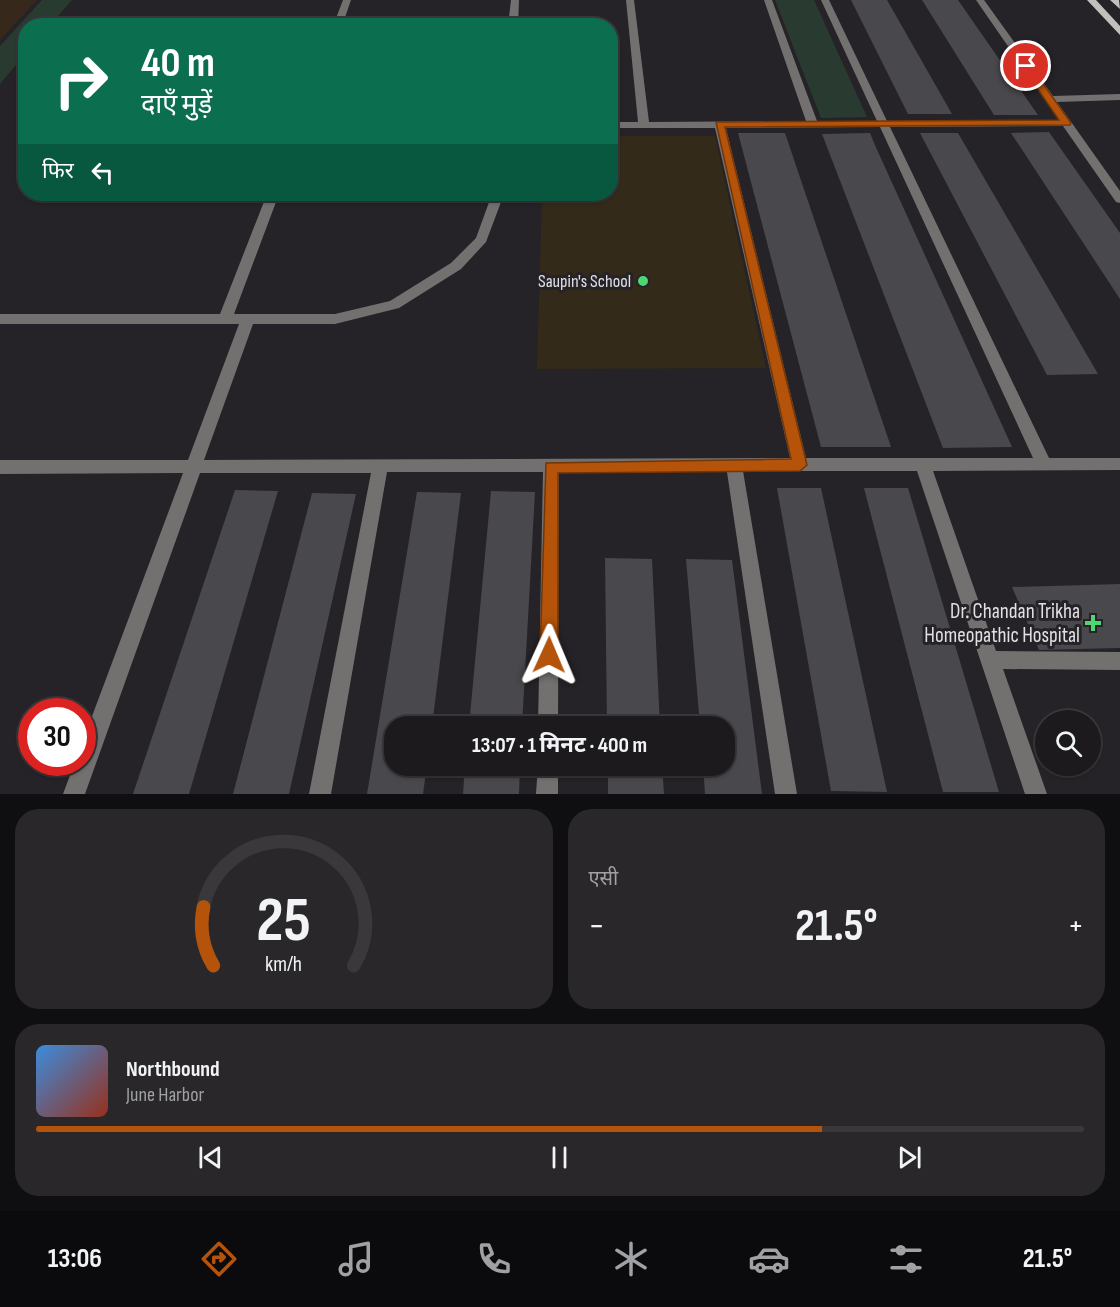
<!DOCTYPE html>
<html lang="hi">
<meta charset="utf-8">
<style>
body{margin:0;font-family:"Sofia Sans Condensed","Noto Sans Devanagari",sans-serif;background:#29272a;color:#f1f3f6;height:100vh;display:flex;flex-direction:column;font-size:22px;white-space:nowrap}
*{box-sizing:border-box;margin:0}
p{font-size:20px;color:#a0a1a4}
.icon{flex:none;width:33px;height:33px;fill:none;stroke:currentColor;stroke-width:2;stroke-linecap:round;stroke-linejoin:round}
.map{position:relative;height:794px;overflow:hidden}
.details{display:flex;flex-direction:column;gap:15px;padding:15px;background:#0f0e10;flex:1}
.details>*{flex:none}
.top-card{position:absolute;left:18px;top:18px;width:600px;height:183px;border-radius:24px;box-shadow:0 2px 4px #0004,0 0 0 2px #3a383b;background:#0b6e4f;color:#fff;overflow:hidden}
.tools{position:absolute;left:1035px;top:710px;display:grid;gap:12px}
.tools a{display:grid;place-items:center;width:66px;height:66px;border-radius:50%;background:#1c1a1d;box-shadow:0 2px 4px #0004,0 0 0 2px #3a383b;font-size:30px}
.speed{position:absolute;left:18px;top:698px;display:flex;gap:12px;font-size:30px;font-weight:700;text-align:center}
.speed>*{display:grid;place-content:center;width:78px;height:78px;border-radius:50%;background:#1c1a1d;box-shadow:0 2px 4px #0004,0 0 0 2px #3a383b;line-height:1}
.speed .limit{border:9px solid #d22;background:#fff;color:#111}
.pin{position:absolute;display:grid;place-items:center;width:51px;height:51px;color:#fff;margin:-26px;border:3px solid #fff;border-radius:50%;box-shadow:0 2px 6px #0007}
.me{position:absolute;width:66px;margin:-33px;rotate:1deg;stroke-linejoin:round;filter:drop-shadow(0 0 4px #0008)}
.turn{display:flex;align-items:center;gap:21px;height:126px;padding:0 24px;font-size:27px}
.turn .icon{width:78px;height:78px;stroke-width:2.5}
.turn b{display:block;font-size:42px;line-height:51px}
.then{display:flex;align-items:center;height:57px;padding:0 24px;background:#0003;gap:12px;font-size:22px}
.big{font-size:45px;font-weight:700;line-height:1.1}
.details .card{flex:1;display:flex;flex-direction:column;justify-content:center;gap:9px;min-width:0;padding:0 21px;border-radius:24px;background:#29272a}
.details .dial{align-items:center;gap:0}
.dial svg{height:156px;overflow:visible;fill:none;stroke:#3a383b;stroke-width:7;stroke-linecap:round;text-anchor:middle}
.dial text{fill:#f1f3f6;stroke:none}
.song{display:flex;align-items:center;gap:18px}
.cover{width:72px;height:72px;border-radius:9px;background:linear-gradient(135deg,hsl(210 70% 55%),hsl(10 70% 35%))}
.played{height:6px;border-radius:3px;background:linear-gradient(90deg,#b45309 75%,#3a383b 75%)}
.keys{display:flex;justify-content:space-around;direction:ltr}
.heat{display:flex;justify-content:space-between;align-items:center;font-size:33px;direction:ltr}
.details .tiles{flex:1;display:grid;gap:15px;grid-template-columns:1fr 1fr}
.card:last-child{grid-column:span 2}
.trip{position:absolute;left:384px;top:716px;width:351px;height:60px;border-radius:24px;background:#1c1a1d;box-shadow:0 2px 4px #0004,0 0 0 2px #3a383b;font-weight:700;line-height:60px;text-align:center}
.tab-bar{display:flex;height:96px;justify-content:space-around;align-items:center;background:#0b0a0c;color:#a0a1a4}
.tab-bar .icon{width:42px;height:42px}
.tab-bar .current{color:#b45309}
.tab-bar b{font-size:27px;color:#f1f3f6}
.map>svg:first-child{display:block}
.education{fill:#332a1a}
.medical{fill:#36291b}
.green{fill:#293a30}
.building{fill:#49484c}
.lines{fill:none;stroke-linecap:round;stroke-linejoin:round}
.minor{fill:#737170;fill-rule:evenodd}
.major{fill:#c3bfbc;fill-rule:evenodd}
.route{fill:#b45309;stroke:#753606;stroke-width:1.5}
.poi-dot{fill:#4ed675;stroke:#252327;stroke-width:2}
.labels{text-anchor:middle;dominant-baseline:central;stroke-width:6;stroke-linejoin:round;paint-order:stroke}
.poi-label{font-size:18px;fill:#e1e0e3;stroke:#252327;text-anchor:end}
.near-poi-label{font-size:21px;fill:#e1e0e3;stroke:#252327;text-anchor:end}
</style>
<div class="map">
<svg width="1120" height="794" viewBox="0 0 1120 794">
<rect width="100%" height="100%" fill="#252327"/>
<polygon class="education" points="611,136 715,136 766,368 537,369 542,194 610,194"/>
<polygon class="medical" points="0,0 37,0 0,40"/>
<g class="green">
<polygon points="42,0 72,0 50,25 26,26 25,54 0,84 0,46"/>
<polygon points="775,0 814,0 867,117 821,118"/>
</g>
<g class="building">
<polygon points="851,0 887,0 952,114 908,114"/>
<polygon points="922,0 958,0 1038,115 994,115"/>
<polygon points="1049,132 1120,233 1120,299 1011,133"/>
<polygon points="738,133 785,133 891,447 821,447"/>
<polygon points="870,133 874,143 1012,447 943,448 822,134"/>
<polygon points="920,133 958,133 1098,374 1047,375"/>
<polygon points="777,488 821,488 887,792 831,791"/>
<polygon points="864,488 908,488 999,792 943,792"/>
<polygon points="235,490 278,491 189,794 133,794"/>
<polygon points="491,491 535,492 522,726 469,726"/>
<polygon points="417,492 461,493 432,726 394,726 394,765 427,765 423,794 367,794"/>
<polygon points="312,493 356,494 289,794 233,794"/>
<polygon points="605,558 652,559 660,726 607,726"/>
<polygon points="686,559 732,560 762,794 705,794 703,765 724,765 724,726 700,726"/>
<polygon points="1120,584 1120,648 1039,650 1012,587"/>
<polygon points="465,765 520,765 519,794 463,794"/>
<polygon points="608,765 662,765 664,794 608,794"/>
</g>
<g class="lines">
<g class="minor">
<polygon points="343,0 351,0 342,26 333,26"/>
<polygon points="511,0 519,0 518,26 508,26"/>
<path d="M 626,0 L 634,0 L 649,122 L 806,121 L 764,0 L 772,0 L 817,121 L 877,121 L 821,0 L 829,0 L 887,121 L 1059,120 L 976,0 L 984,0 L 1053,96 L 1120,94 L 1120,100 L 1057,102 L 1120,191 L 1120,203 L 1116,202 L 1063,126 L 890,127 L 1049,458 L 1120,458 L 1120,470 L 933,471 L 996,651 L 1120,652 L 1120,670 L 1003,669 L 1047,794 L 1025,794 L 917,471 L 743,471 L 797,794 L 775,794 L 727,472 L 559,472 L 558,726 L 538,726 L 543,472 L 387,472 L 331,794 L 309,794 L 371,473 L 200,473 L 85,794 L 63,794 L 75,762 L 82,762 L 82,743 L 183,473 L 0,474 L 0,460 L 188,460 L 239,324 L 0,324 L 0,314 L 220,314 L 267,194 L 279,194 L 234,314 L 335,314 L 390,301 L 451,263 L 476,238 L 492,194 L 504,194 L 486,242 L 461,269 L 399,308 L 335,324 L 253,324 L 204,460 L 790,458 L 715,128 L 610,128 L 610,122 L 638,122 ZM 880,127 L 1033,458 L 806,458 L 726,128 Z"/>
<polygon points="538,765 558,765 558,794 536,794"/>
</g>
<g class="major">
<polygon points="1087,0 1096,0 1120,26 1120,35"/>
<polygon points="1110,0 1119,0 1120,9"/>
</g>
</g>
<polygon class="route" points="1023,64 1029,64 1071,123 1070,125 725,127 807,465 800,471 558,473 558,655 555,661 549,664 543,661 540,655 546,463 791,459 716,122 1059,120 1022,66"/>
<g class="poi-dot">
<circle cx="643" cy="281" r="6"/>
<path d="M1090 614h6v6h6v6h-6v6h-6v-6h-6v-6h6z"/>
</g>
<g class="labels">
<g class="poi-label">
<text x="631" y="281">Saupin's School</text>
</g>
<g class="near-poi-label">
<text x="1080" y="611">Dr. Chandan Trikha<tspan x="1080" dy="24">Homeopathic Hospital</tspan></text>
</g>
</g>
</svg>
<div class="tools">
<a><svg class="icon" aria-label="search" viewBox="0 0 24 24"><circle cx="10" cy="10" r="6"/><path d="M15 15l6 6"/></svg></a>
</div>
<div class="speed"><div class="limit">30</div></div>
<div class="pin" style="left:1026px;top:66px;background:#d93025"><svg class="icon" aria-label="arrive" viewBox="0 0 24 24"><path d="M6 21V4h12l-3 4 3 4H6"/></svg></div>
<svg class="me" style="left:549px;top:655px" viewBox="-20 -20 40 40"><path d="M0-17L14 15 0 8-14 15z" fill="#b45309" stroke="#fff" stroke-width="4"/></svg>
<div class="trip">13:07 · 1 मिनट · 400 m</div>
<div class="top-card">
<div class="turn"><svg class="icon" aria-label="right" viewBox="0 0 24 24"><path d="M7 20v-9h11M14 6l5 5-5 5"/></svg><div><b>40 m</b>दाएँ मुड़ें</div></div>
<div class="then">फिर<svg class="icon" aria-label="left" viewBox="0 0 24 24"><path d="M17 20v-9H6M10 6l-5 5 5 5"/></svg></div>
</div>
</div>
<section class="details">
<div class="tiles">
<div class="card dial"><svg viewBox="0 0 100 80">
<path d="M14 69A42 42 0 1 1 86 69"/>
<path d="M14 69A42 42 0 0 1 9 39" stroke="#b45309"/>
<text x="50" y="56" font-size="32" font-weight="700">25</text>
<text x="50" y="72" font-size="11">km/h</text>
</svg></div>
<div class="card"><p>एसी</p>
<div class="heat"><a>−</a><b class="big">21.5°</b><a>+</a></div>
</div>
<div class="card">
<div class="song"><i class="cover"></i><div><b>Northbound</b><p>June Harbor</p></div></div>
<div class="played"></div>
<div class="keys"><svg class="icon" aria-label="previous" viewBox="0 0 24 24"><path d="M18 5L8 12l10 7zM5 5v14"/></svg><svg class="icon" aria-label="pause" viewBox="0 0 24 24"><path d="M8 5v14M16 5v14"/></svg><svg class="icon" aria-label="next" viewBox="0 0 24 24"><path d="M6 5l10 7-10 7zM19 5v14"/></svg></div>
</div>
</div>
</section>
<nav class="tab-bar">
<b>13:06</b>
<svg class="icon current" aria-label="directions" viewBox="0 0 24 24"><path d="M12 3l9 9-9 9-9-9zM9 14v-3h6M13 9l2 2-2 2"/></svg>
<svg class="icon" aria-label="music" viewBox="0 0 24 24"><path d="M9 18V5l10-2v13"/><circle cx="6" cy="18" r="3"/><circle cx="16" cy="16" r="3"/></svg>
<svg class="icon" aria-label="phone" viewBox="0 0 24 24"><path d="M5 4h4l2 5-3 2q2 4 5 5l2-3 5 2v4C11 20 4 13 5 4z"/></svg>
<svg class="icon" aria-label="climate" viewBox="0 0 24 24"><path d="M12 3v18M4 7l16 10M4 17L20 7"/></svg>
<svg class="icon" aria-label="car" viewBox="0 0 24 24"><path d="M5 17H2v-5l4-1 3-4h7l3 4 3 1v5h-3M9 17h6M6 11h13"/><circle cx="7" cy="17" r="2"/><circle cx="17" cy="17" r="2"/></svg>
<svg class="icon" aria-label="filters" viewBox="0 0 24 24"><path d="M4 7h16M4 17h16"/><circle cx="9" cy="7" r="2"/><circle cx="15" cy="17" r="2"/></svg>
<b>21.5°</b>
</nav>
